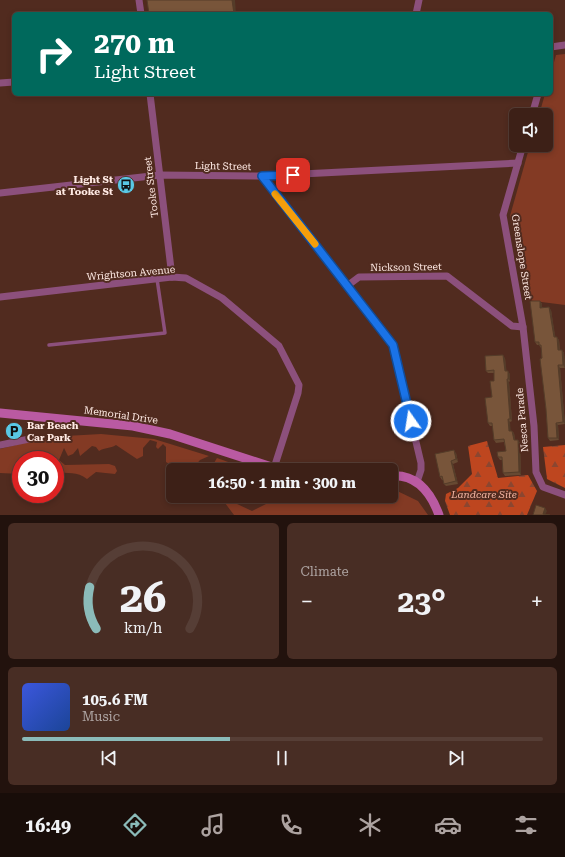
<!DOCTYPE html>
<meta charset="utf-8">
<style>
body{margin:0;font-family:"Roboto Serif",serif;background:#482d24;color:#f1f3f6;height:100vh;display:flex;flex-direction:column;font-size:15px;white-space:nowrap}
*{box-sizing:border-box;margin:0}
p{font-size:13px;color:#ada3a1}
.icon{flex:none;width:22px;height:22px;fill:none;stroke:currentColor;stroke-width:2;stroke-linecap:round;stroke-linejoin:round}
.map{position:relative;height:515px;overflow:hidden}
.details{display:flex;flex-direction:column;gap:8px;padding:8px;background:#22120d;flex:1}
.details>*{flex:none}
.hud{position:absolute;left:12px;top:12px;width:541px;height:84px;border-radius:6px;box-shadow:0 2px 6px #0003,0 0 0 1px #563e36;background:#00695c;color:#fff;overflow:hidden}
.controls{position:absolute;left:509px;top:108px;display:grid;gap:8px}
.controls a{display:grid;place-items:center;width:44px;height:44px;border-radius:6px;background:#3d2017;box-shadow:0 2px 6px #0003,0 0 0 1px #563e36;font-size:20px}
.speed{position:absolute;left:12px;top:451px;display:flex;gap:8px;font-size:20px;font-weight:700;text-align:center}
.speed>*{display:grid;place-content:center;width:52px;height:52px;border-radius:50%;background:#3d2017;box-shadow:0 2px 6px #0003,0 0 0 1px #563e36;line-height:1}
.speed .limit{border:6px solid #d22;background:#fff;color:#111}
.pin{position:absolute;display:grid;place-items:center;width:34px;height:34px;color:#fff;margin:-17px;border-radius:8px;box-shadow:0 2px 6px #0006}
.me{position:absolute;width:44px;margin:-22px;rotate:347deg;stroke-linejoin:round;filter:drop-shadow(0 0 3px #0008)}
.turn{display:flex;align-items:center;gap:14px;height:84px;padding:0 16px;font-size:18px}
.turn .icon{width:52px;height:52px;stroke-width:2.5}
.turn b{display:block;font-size:28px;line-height:34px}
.big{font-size:30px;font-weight:700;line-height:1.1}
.details .widget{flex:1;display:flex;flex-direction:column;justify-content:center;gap:6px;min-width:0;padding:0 14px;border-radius:6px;background:#482d24}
.details .dial{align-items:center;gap:0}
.dial svg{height:104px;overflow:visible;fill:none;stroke:#563e36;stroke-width:7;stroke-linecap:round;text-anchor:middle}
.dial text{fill:#f1f3f6;stroke:none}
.song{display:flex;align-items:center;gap:12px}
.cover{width:48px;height:48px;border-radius:6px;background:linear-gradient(135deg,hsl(230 70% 55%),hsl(220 70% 35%))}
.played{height:4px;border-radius:2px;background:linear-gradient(90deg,#8bbbb9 40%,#563e36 40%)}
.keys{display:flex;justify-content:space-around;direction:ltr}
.heat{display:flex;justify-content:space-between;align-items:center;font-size:22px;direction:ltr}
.details .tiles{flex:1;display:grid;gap:8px;grid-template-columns:1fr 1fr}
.widget:last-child{grid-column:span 2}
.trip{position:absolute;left:166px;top:463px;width:232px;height:40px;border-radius:6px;background:#3d2017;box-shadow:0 2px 6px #0003,0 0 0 1px #563e36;font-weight:700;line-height:40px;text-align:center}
.tabs{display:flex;height:64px;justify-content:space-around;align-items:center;background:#180d09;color:#ada3a1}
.tabs .icon{width:28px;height:28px}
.tabs .active{color:#8bbbb9}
.tabs b{font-size:18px;color:#f1f3f6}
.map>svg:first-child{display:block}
.green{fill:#833a24}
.forest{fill:url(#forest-firs)}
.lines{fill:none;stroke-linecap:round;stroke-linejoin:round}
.lane{stroke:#8c507c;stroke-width:3.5}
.street{stroke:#8c507c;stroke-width:7}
.secondary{stroke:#ba5aa2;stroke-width:9}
.wall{fill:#674932}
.shaded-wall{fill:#543c29}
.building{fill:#78553a;stroke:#543c29}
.route-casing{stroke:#114b97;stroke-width:10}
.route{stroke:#1a73e8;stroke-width:7}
.slow{stroke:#f59e0b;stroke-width:7}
.labels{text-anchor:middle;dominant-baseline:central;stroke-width:4;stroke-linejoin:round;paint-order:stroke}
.street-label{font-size:10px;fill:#ffeae4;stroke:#512b1f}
.poi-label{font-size:10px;font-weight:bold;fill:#ffeae4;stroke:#512b1f;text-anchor:end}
.park-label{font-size:10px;font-style:italic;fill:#f6b8a5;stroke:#512b1f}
</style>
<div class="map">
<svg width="565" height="515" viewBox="0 0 565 515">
<defs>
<pattern id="forest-firs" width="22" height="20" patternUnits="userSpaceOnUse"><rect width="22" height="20" fill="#be461f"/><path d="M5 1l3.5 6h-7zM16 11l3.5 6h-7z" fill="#8b4630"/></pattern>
</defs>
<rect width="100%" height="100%" fill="#512b1f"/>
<g class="green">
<polygon points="565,54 565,305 526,300 510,216 530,145 546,145 546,115 539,115 545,94 551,94 551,73 556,55"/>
<path d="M 101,434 L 154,439 L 209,456 L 200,460 L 191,470 L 180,470 L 166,462 L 166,447 L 163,444 L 158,449 L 156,447 L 157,442 L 150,440 L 143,448 L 143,456 L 137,459 L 116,445 C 110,449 105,447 99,451 L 96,447 L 92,446 L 80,456 L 78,448 L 73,454 L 68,456 L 64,448 L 59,460 L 65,465 L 109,464 L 115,466 L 117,471 L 115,474 L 96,472 L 87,479 C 77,471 68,474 55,472 L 55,460 L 21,460 L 21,474 L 0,473 L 0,449 L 48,437 Z"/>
<polygon points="217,458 245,468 244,470 218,470 214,463"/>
<polygon points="391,488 418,501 428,515 234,515 225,503 224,496 234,496 235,503 252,511 268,503 270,496 391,496"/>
</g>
<g class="forest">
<polygon points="487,441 498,478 528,475 537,491 527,515 450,515 445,501 446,494 458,488 472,474 468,446"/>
<polygon points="565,445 565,488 547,479 543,447"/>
</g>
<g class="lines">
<polyline class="lane" points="49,345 165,333 157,279"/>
<g class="street">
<polyline points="139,0 141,14"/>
<polyline points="416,14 419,0"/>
<polyline points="551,47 565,45"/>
<polyline points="0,83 14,82"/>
<polyline points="150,94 172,277"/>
<polyline points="532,115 538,94"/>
<polyline points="523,145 503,215 523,327 534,426 536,472 543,487 565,495"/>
<polyline points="262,176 393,345 421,463 421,470 417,482"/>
<polyline points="0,193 160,175 262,176 518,163"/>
<polyline points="347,286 359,277 447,276 512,326 523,327"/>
<polyline points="0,297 172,277 186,278 222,298 279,346 299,385 298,393 274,468"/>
<polyline points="0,445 34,438"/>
</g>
<g class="secondary">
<polyline points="0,413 133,426 170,434 281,470"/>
<path d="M 391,476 C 417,474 431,493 439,515"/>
</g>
</g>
<g class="wall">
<polygon points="540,301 542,304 542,307 551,310 555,337 559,340 560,350 562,350 564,353 565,368 560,368 565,424 558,425 559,440 550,441 548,438 546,409 541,348 539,345 537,345 535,342"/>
<polygon points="505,358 506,371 510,374 510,381 509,382 512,421 510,422 510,431 514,433 515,440 518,440 520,443 521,475 505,476 503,473 502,460 500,460 498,457 506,451 504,442 496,443 494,440 493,426 490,426 488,423 494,381 494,373 488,373 486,371"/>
<polygon points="456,453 458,462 453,464 458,484 446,486 444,484 443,480 442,480 440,477"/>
</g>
<g class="shaded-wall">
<polygon points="232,0 235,0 236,14 234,14"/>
<polygon points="540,301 542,304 542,310 540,308"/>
<polygon points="549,307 551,310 556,340 554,337"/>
<polygon points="557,337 559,340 560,353 558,350"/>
<polygon points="562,350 564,353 565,368 563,365"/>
<polygon points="503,355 505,358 507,374 505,371"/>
<polygon points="558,365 560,368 565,424 563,422"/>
<polygon points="508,371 510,374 510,381 508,379"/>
<polygon points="507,379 509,382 512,421 510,419"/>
<polygon points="508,419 510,422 511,434 509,431"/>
<polygon points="556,423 558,425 559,440 557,438"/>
<polygon points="512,431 514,433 516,443 514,440"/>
<polygon points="518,440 520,443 521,475 519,472"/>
<polygon points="454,450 456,453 458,462 456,459"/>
<polygon points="451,461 453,464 458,484 456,481"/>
<polygon points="545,508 547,511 545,515 543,514"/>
</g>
<g class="building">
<polygon points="147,0 232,0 234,14 149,14"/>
<polygon points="530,301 540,301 540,308 549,307 554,337 557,337 558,350 562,350 563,365 558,365 563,422 556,423 557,438 548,438 546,409 540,359 542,358 541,345 539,345 539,342 535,342"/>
<polygon points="503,355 505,371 508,371 508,379 507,379 510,419 508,419 509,431 512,431 514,440 518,440 519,472 503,473 502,457 498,457 497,452 506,451 504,439 494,440 492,423 488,423 485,398 492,397 490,381 494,381 494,370 486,371 485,356"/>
<polygon points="454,450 456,459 451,461 456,481 444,484 442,476 440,477 435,454"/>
<polygon points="536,505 545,508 543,514 550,515 533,515"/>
</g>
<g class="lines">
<defs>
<polyline id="route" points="293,175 262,176 393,345 411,421"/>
</defs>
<use href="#route" class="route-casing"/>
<use href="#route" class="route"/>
<polyline class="slow" points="275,194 315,244"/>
</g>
<defs>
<symbol id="bus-disc" viewBox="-11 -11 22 22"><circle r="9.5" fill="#59c8e5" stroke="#512b1f"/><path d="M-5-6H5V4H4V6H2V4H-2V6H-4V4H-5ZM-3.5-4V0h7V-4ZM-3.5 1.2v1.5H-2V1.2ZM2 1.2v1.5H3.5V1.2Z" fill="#111"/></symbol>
<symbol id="parking-disc" viewBox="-11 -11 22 22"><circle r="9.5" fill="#59c8e5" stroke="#512b1f"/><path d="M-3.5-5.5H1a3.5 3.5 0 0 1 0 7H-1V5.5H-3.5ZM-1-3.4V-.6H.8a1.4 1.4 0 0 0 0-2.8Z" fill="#111"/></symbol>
</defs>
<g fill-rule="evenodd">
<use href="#bus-disc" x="116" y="175" width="20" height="20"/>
<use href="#parking-disc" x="4" y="421" width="20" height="20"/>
</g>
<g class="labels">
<g class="street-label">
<text transform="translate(223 166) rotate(1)">Light Street</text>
<text transform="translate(151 187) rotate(-97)">Tooke Street</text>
<text transform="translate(522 257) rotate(81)">Greenslope Street</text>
<text transform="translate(406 267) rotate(-1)">Nickson Street</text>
<text transform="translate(131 273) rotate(-5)">Wrightson Avenue</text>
<text transform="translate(121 415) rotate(8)">Memorial Drive</text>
<text transform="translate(522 420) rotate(-95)">Nesca Parade</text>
</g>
<g class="poi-label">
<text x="113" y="179">Light St<tspan x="113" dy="12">at Tooke St</tspan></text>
<text x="27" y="425" text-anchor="start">Bar Beach<tspan x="27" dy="12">Car Park</tspan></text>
</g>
<g class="park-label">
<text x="484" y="494">Landcare Site</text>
</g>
</g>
</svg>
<div class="controls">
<a><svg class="icon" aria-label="sound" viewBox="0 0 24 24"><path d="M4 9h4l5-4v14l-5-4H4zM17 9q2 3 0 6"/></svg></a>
</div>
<div class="speed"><div class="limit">30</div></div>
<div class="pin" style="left:293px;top:175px;background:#d93025"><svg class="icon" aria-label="arrive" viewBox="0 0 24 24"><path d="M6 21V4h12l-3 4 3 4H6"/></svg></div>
<svg class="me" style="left:411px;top:421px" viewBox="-20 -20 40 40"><circle r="17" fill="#1a73e8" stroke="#fff" stroke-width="3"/><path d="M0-11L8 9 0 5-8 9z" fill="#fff"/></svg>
<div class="trip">16:50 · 1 min · 300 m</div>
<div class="hud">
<div class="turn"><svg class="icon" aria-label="right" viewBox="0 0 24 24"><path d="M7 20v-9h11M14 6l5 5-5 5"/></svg><div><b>270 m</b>Light Street</div></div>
</div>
</div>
<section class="details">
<div class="tiles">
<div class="widget dial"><svg viewBox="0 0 100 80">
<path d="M14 69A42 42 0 1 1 86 69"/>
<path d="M14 69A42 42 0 0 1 9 37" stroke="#8bbbb9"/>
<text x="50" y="56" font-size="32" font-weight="700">26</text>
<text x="50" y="72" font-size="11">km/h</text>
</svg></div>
<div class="widget"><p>Climate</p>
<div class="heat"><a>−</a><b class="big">23°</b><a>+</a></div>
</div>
<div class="widget">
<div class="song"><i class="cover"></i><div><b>105.6 FM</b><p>Music</p></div></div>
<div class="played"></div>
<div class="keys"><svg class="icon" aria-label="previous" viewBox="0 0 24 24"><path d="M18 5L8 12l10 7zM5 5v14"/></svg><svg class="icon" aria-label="pause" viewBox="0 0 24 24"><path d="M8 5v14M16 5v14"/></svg><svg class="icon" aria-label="next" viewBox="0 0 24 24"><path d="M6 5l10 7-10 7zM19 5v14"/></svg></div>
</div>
</div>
</section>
<nav class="tabs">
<b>16:49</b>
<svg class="icon active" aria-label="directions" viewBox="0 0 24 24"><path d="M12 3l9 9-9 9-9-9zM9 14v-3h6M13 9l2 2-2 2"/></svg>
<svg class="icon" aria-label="music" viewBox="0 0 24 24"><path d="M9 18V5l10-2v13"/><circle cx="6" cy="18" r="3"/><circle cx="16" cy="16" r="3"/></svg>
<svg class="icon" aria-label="phone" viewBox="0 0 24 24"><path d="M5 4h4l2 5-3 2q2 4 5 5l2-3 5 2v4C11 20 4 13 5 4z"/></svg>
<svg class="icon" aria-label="climate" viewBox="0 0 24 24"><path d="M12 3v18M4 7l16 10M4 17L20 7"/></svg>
<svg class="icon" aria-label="car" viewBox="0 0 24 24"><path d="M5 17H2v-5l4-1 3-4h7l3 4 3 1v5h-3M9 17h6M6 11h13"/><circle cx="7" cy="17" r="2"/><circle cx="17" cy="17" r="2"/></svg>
<svg class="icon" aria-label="filters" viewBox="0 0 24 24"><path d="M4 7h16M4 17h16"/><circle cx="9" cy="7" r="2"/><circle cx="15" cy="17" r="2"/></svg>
</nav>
